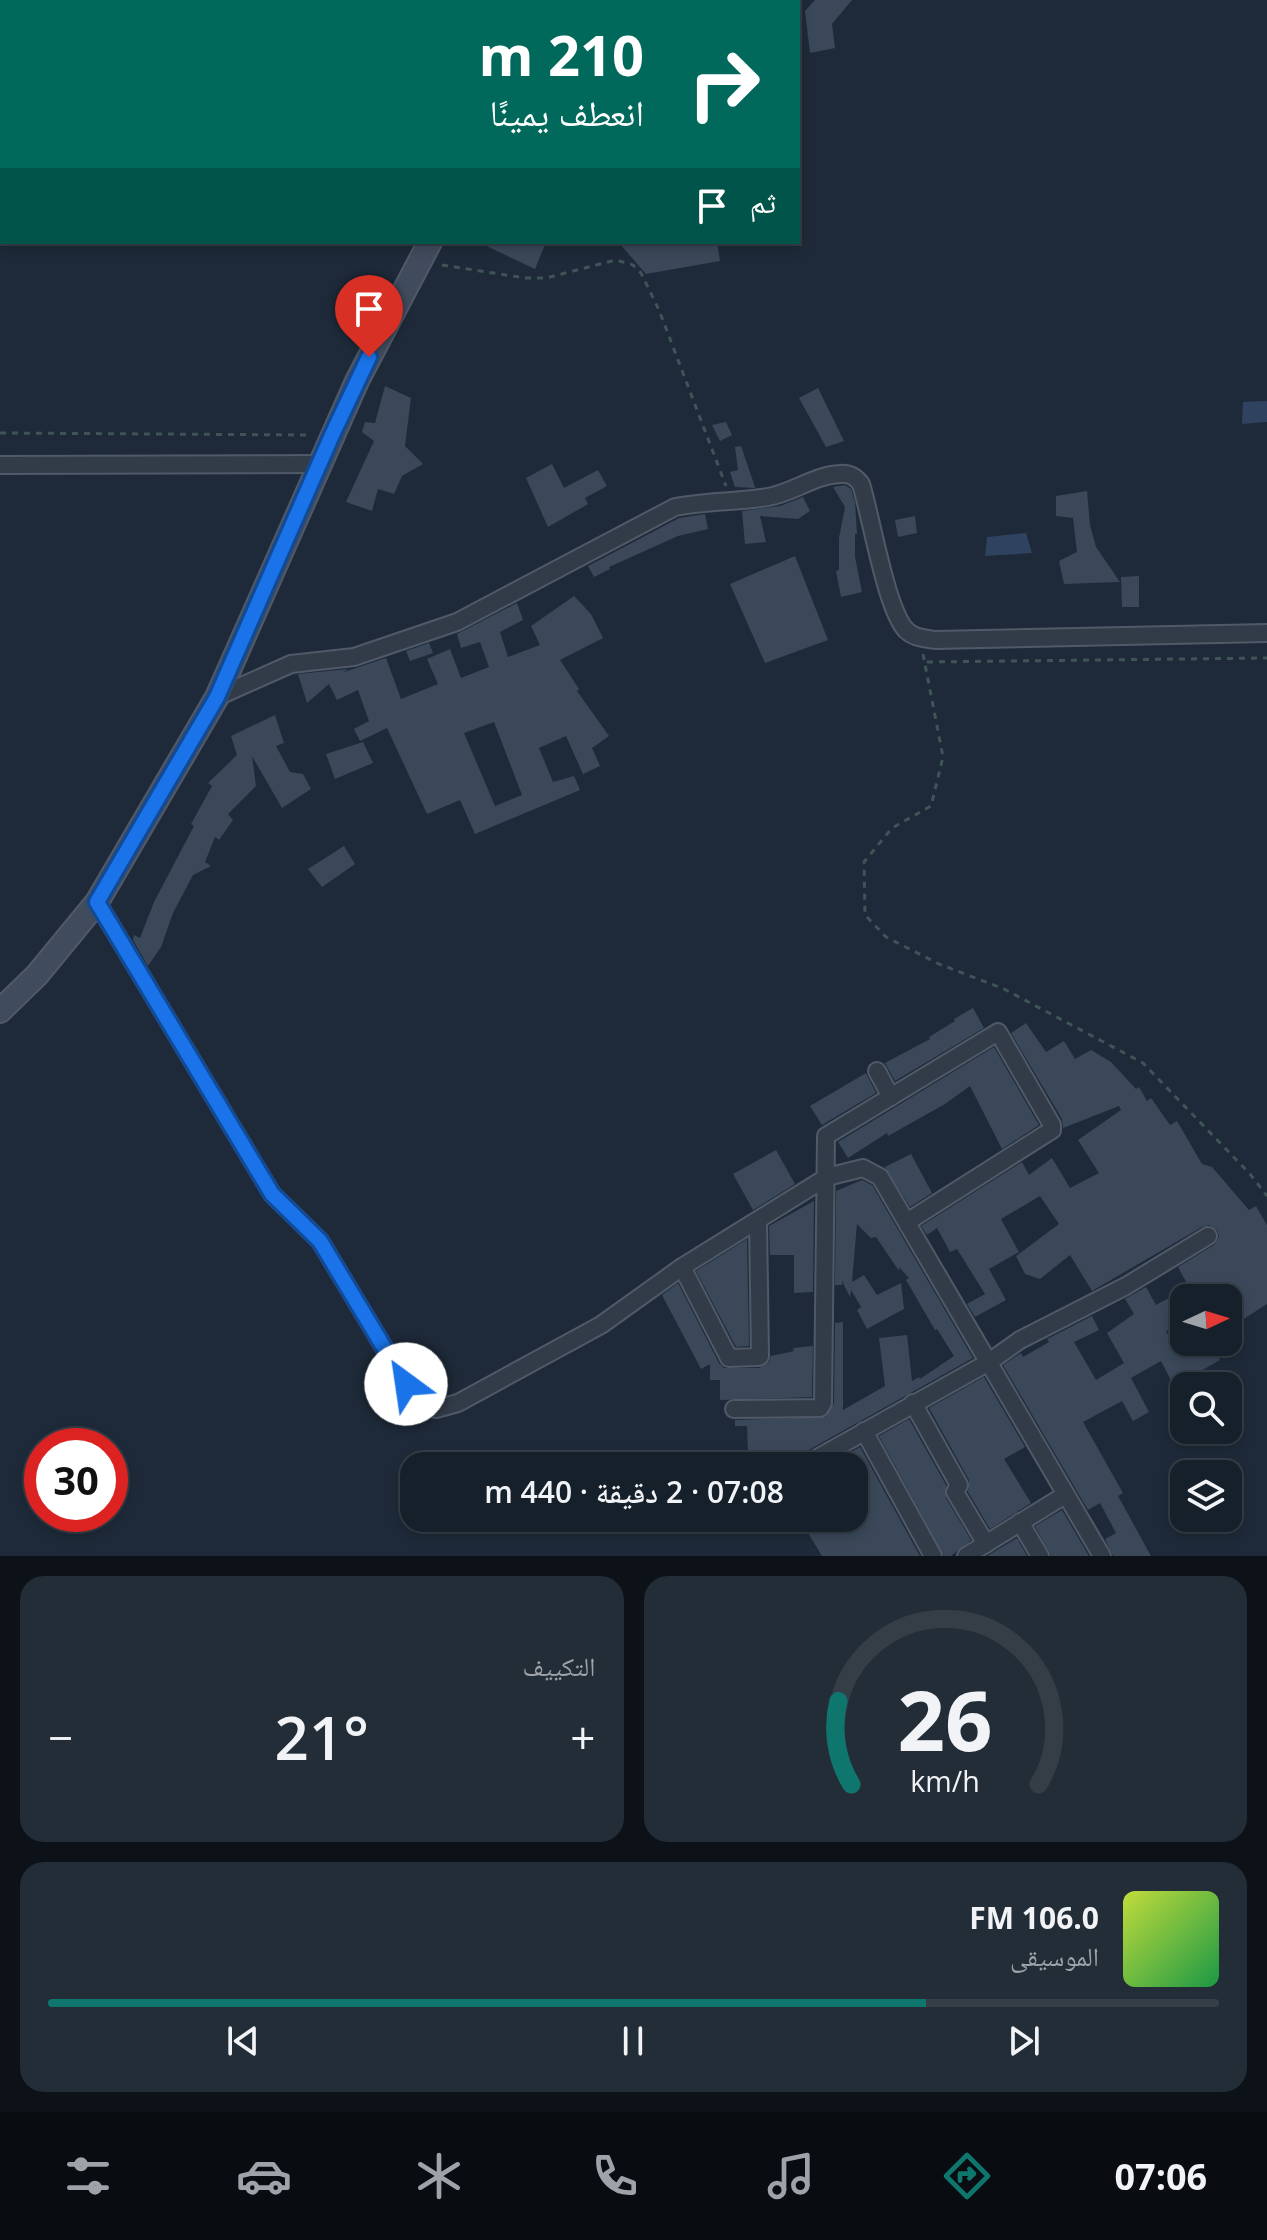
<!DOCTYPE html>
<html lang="ar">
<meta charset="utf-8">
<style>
body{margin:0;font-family:"Open Sans","Noto Naskh Arabic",sans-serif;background:#232d37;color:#f1f3f6;direction:rtl;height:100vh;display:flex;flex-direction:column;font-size:30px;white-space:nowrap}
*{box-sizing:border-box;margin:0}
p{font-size:26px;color:#9ea3a9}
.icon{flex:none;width:44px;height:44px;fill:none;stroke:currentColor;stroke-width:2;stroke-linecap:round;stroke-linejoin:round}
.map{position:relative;height:1556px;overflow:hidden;direction:ltr}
.details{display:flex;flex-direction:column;gap:20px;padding:20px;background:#0c1218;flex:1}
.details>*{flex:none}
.top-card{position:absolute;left:0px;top:0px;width:800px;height:244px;box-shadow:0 4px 12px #0003,0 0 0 2px #353e47;direction:rtl;background:#00695c;color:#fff;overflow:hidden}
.needle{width:52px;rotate:86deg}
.buttons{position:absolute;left:1170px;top:1284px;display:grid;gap:16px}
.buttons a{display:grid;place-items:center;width:72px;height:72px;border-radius:16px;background:#16202b;box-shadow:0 4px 12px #0003,0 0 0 2px #353e47;font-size:40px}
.speed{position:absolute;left:24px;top:1428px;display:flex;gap:16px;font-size:40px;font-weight:700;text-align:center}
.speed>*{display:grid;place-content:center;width:104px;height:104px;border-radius:50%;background:#16202b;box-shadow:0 4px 12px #0003,0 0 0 2px #353e47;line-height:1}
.speed .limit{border:12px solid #d22;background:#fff;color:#111}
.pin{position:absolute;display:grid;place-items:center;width:68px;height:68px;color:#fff;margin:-82px -34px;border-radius:50% 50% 50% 0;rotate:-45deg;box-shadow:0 0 8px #0007}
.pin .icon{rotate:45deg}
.me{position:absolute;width:88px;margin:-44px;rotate:329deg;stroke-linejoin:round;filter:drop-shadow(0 0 6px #0008)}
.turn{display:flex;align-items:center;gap:28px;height:168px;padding:0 24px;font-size:36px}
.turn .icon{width:104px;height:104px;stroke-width:2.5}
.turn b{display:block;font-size:56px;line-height:68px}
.then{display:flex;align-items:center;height:76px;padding:0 24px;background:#0003;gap:16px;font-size:30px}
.big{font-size:60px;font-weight:600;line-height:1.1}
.details .tile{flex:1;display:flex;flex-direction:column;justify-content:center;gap:12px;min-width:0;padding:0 28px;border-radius:24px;background:#232d37}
.details .dial{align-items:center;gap:0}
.dial svg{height:208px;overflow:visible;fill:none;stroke:#353e47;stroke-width:7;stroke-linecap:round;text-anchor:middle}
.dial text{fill:#f1f3f6;stroke:none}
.song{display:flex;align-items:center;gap:24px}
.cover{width:96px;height:96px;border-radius:12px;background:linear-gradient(135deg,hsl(70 70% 55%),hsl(140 70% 35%))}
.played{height:8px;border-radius:4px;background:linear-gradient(90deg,#0f766e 75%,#353e47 75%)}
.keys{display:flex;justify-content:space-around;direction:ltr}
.heat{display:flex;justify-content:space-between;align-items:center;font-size:44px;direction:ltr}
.details .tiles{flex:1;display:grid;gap:20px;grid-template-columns:1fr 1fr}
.tile:last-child{grid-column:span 2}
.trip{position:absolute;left:400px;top:1452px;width:468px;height:80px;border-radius:24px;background:#16202b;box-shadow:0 4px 12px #0003,0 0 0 2px #353e47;font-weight:600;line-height:80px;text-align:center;direction:rtl}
.menu{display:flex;height:128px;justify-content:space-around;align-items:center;background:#090d11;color:#9ea3a9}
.menu .icon{width:56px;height:56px}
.menu .active{color:#0f766e}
.menu b{font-size:36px;color:#f1f3f6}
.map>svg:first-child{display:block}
.water{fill:#2f4360}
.building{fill:#3a4859;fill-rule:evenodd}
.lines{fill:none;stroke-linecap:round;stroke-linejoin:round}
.lane-casing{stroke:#505967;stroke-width:12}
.street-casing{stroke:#505967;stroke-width:20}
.secondary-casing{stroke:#505967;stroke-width:26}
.path{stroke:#3e5457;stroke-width:3;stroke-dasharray:6 6;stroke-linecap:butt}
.lane{stroke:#323c49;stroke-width:8}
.street{stroke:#323c49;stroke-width:16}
.secondary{stroke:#404b5d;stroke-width:22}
.route-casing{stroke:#114b97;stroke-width:20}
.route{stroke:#1a73e8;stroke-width:14}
</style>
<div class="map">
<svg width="1267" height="1556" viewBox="0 0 1267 1556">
<rect width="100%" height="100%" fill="#1e2a39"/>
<g class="water">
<polygon points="1267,401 1267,422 1242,424 1243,402"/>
<polygon points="1026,533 1032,553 985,556 987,537"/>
</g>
<g class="building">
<polygon points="815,0 852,0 832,24 835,48 810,53 805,11"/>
<polygon points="478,242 546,242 535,269"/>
<polygon points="634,242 717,242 720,261 646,274 620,244"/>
<polygon points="385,386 411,398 405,446 423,464 402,476 394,494 378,489 372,511 346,502 374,441 362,432 365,422 375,423"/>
<polygon points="818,388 844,441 826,447 799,398"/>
<polygon points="726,422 732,435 720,441 712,425"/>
<polygon points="741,446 753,481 755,488 735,487 730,472 738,470 735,447"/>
<polygon points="552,464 564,488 598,470 607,486 585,498 588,504 548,527 526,478"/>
<polygon points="845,485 851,489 855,502 857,534 855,534 855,557 862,592 841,597 836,571 839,570 839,538 845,507 833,487"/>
<polygon points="1087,491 1090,525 1096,547 1120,582 1064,584 1059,561 1077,552 1073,518 1056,516 1056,496"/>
<polygon points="803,497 810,511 798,519 760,516 766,542 745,544 742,511 780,506"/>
<polygon points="705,514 708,529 678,536 609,567 610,569 594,577 588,566 679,518"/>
<polygon points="915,516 917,533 898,537 895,520"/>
<polygon points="795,556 828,640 765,663 730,584"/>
<polygon points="1139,576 1139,607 1122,607 1121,577"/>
<path d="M 574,596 L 591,614 L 603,638 L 560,660 L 579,689 L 577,691 L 609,736 L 592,748 L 600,766 L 583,774 L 566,736 L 539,748 L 553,782 L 574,776 L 580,790 L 475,834 L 460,800 L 427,814 L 387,728 L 360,741 L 354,729 L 369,721 L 358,690 L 337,700 L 329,684 L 307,703 L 298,674 L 348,669 L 344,672 L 386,658 L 401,699 L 438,684 L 427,659 L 450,649 L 461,678 L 489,667 L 480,642 L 461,648 L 457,634 L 517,603 L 523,620 L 500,632 L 508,657 L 540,645 L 531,626 ZM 494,722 L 522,795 L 495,806 L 464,733 Z"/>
<polygon points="429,643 433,653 410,661 406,651"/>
<polygon points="275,715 284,743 276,746 290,772 303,774 311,789 282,808 252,756 256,786 228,814 233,820 219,840 215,837 205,862 211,866 193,875 173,913 161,947 148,966 133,940 134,935 140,938 154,902 194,826 191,824 212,786 208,783 237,755 231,736"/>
<polygon points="363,742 373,763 335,779 326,754"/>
<polygon points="344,846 355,864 322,887 308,869"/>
<polygon points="973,1008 984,1028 895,1081 885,1063 930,1039 929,1037 955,1021 954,1019"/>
<polygon points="1026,1023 1046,1052 1064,1041 1075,1059 1091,1050 1111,1062 1136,1089 1139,1087 1147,1101 1151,1098 1170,1125 1177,1121 1202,1164 1212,1167 1249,1210 1256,1206 1267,1225 1267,1304 1228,1329 1228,1288 1211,1298 1184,1298 1184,1323 1166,1331 1180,1356 1210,1342 1220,1360 1174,1386 1161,1361 1131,1378 1149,1412 1133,1421 1122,1401 1083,1422 1123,1493 1118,1496 1151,1556 1113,1556 1105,1539 1116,1533 1100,1503 1088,1510 1003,1365 1021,1353 1023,1357 1049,1342 1047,1339 1092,1316 1099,1330 1074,1342 1096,1380 1124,1363 1107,1333 1134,1314 1125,1299 1146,1287 1156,1305 1189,1287 1178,1267 1214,1245 1219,1237 1217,1230 1209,1225 1202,1227 1092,1291 1070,1255 1040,1279 1025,1274 1016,1256 1059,1224 1040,1196 1001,1219 1019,1252 989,1269 1006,1300 975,1317 967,1304 985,1294 957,1249 950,1252 937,1228 927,1235 921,1226 1022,1162 1029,1175 1052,1158 1070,1188 1099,1173 1078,1140 1121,1110 1119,1106 1063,1128 1062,1119 1011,1033"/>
<polygon points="994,1047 1039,1125 1002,1149 970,1086 945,1104 888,1136 887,1133 848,1158 838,1142"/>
<polygon points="866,1073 876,1093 822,1125 810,1106"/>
<polygon points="776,1150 795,1184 753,1210 733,1174"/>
<polygon points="911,1154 932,1193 910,1207 885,1167"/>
<polygon points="862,1180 872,1185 973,1358 798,1456 792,1466 761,1466 752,1452 748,1452 747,1426 735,1426 735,1420 826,1417 834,1403 835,1323 843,1322 843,1410 885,1386 879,1338 907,1335 912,1381 919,1377 920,1379 954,1356 937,1329 935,1330 906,1280 909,1278 899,1267 899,1271 876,1237 871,1238 857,1224 852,1282 864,1275 877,1295 901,1283 904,1309 867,1329 857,1310 861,1307 851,1290 850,1297 842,1281 842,1285 835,1285 836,1191"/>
<polygon points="814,1201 813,1292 794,1293 794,1255 770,1255 769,1226"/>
<polygon points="747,1239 749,1346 736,1347 696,1271"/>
<polygon points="678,1283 719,1363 724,1368 759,1368 769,1362 771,1356 794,1351 793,1348 813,1346 812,1397 720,1400 720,1380 710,1380 710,1364 701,1369 662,1295"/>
<polygon points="984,1377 1025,1447 1004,1459 1031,1503 990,1529 968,1492 969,1480 929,1408"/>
<polygon points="909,1419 946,1485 946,1498 971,1540 951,1556 944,1556 879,1436"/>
<polygon points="860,1447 920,1556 822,1556 799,1518 854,1518 854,1466 826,1466"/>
<polygon points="1062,1510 1089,1556 1051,1556 1035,1526"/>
<polygon points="1017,1538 1027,1556 987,1556"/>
</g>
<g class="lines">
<defs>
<polyline id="lane" points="772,0 773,2"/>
<g id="street">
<polyline points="0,465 321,464"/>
<path d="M 217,697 L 291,664 L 354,657 L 457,622 L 675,507 C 706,501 738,502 768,497 C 793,493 814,475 840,474 C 849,473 855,476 861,484 C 871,516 886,609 906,630 C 914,638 924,638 935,640 L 1267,633"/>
<polyline points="97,902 272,1194 320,1241 406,1384 426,1407 436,1409 458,1403 601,1325 682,1267 827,1177 863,1168 880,1177 1102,1556"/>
<polyline points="877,1071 891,1097"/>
<polyline points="682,1267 729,1358 758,1357 760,1356 758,1221"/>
<polyline points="913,1403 959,1485 955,1492 986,1544"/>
<polyline points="734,1409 820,1408 823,1403 826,1136 998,1032 1052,1125 1052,1130 907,1222"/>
<polyline points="864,1431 933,1556"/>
<polyline points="803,1466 989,1362 1020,1340 1126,1286 1208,1236"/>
<polyline points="1020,1522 1040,1556"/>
<polyline points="966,1556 1065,1495"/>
</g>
<g id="secondary">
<polyline points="608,2 610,0"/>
<polyline points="0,1011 37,975 97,902 217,697 357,381 430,242"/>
</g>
</defs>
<use href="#lane" class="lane-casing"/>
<use href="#street" class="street-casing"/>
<use href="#secondary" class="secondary-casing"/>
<g class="path">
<polyline points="442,265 525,278 546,278 616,260 633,265 641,273 659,310 726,486"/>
<polyline points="0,433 312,435"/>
<polyline points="923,654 943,757 931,806 892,828 864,862 865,915 886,937 939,964 1004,989 1143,1063 1250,1174 1267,1196"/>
<polyline points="927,662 1267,658"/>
</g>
<use href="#lane" class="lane"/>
<use href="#street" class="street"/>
<use href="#secondary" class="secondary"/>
</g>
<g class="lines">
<defs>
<polyline id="route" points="369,357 332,435 217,697 97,902 272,1194 320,1241 406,1384"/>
</defs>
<use href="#route" class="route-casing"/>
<use href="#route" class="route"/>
</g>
</svg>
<div class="buttons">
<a><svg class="needle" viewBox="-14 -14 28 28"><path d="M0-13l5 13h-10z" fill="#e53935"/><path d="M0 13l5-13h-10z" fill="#9ea3a9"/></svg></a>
<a><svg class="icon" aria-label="search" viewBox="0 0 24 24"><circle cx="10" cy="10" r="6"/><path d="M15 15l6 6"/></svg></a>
<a><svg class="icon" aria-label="layers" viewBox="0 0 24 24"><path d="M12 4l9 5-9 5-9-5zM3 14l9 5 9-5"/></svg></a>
</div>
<div class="speed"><div class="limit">30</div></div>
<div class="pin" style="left:369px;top:357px;background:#d93025"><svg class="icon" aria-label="arrive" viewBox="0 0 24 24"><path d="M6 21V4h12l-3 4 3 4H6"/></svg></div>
<svg class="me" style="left:406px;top:1384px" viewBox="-20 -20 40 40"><circle r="19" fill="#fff"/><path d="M0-13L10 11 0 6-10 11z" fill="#1a73e8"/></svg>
<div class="trip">07:08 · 2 دقيقة · 440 m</div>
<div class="top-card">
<div class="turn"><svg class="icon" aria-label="right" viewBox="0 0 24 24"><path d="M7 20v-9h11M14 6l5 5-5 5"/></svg><div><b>210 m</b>انعطف يمينًا</div></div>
<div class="then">ثم<svg class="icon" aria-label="arrive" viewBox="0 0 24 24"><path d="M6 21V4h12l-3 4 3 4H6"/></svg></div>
</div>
</div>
<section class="details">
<div class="tiles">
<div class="tile dial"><svg viewBox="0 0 100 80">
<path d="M14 69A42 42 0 1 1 86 69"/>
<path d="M14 69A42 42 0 0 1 9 37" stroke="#0f766e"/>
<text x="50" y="56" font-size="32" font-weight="700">26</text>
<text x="50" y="72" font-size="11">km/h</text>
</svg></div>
<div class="tile"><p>التكييف</p>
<div class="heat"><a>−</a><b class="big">21°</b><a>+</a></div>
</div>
<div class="tile">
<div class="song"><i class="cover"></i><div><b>106.0 FM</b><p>الموسيقى</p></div></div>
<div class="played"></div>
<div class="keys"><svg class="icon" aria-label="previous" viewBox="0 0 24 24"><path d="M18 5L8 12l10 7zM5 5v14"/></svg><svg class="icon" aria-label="pause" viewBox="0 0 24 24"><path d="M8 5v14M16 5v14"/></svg><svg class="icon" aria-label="next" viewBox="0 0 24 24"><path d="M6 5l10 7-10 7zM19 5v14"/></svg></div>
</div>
</div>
</section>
<nav class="menu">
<b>07:06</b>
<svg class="icon active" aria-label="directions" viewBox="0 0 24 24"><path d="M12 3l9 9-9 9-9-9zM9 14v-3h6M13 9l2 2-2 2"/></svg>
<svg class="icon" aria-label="music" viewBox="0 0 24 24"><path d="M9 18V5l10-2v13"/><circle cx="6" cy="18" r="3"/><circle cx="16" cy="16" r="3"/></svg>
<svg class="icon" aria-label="phone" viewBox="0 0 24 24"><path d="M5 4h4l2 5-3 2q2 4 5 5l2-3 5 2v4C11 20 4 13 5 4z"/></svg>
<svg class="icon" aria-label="climate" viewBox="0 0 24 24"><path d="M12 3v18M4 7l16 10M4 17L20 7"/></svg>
<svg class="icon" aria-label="car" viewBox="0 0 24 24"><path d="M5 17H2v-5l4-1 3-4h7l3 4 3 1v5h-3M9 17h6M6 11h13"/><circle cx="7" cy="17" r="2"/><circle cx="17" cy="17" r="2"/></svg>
<svg class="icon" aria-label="filters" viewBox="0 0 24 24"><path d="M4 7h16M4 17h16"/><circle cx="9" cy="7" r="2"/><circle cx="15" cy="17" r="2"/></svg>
</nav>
